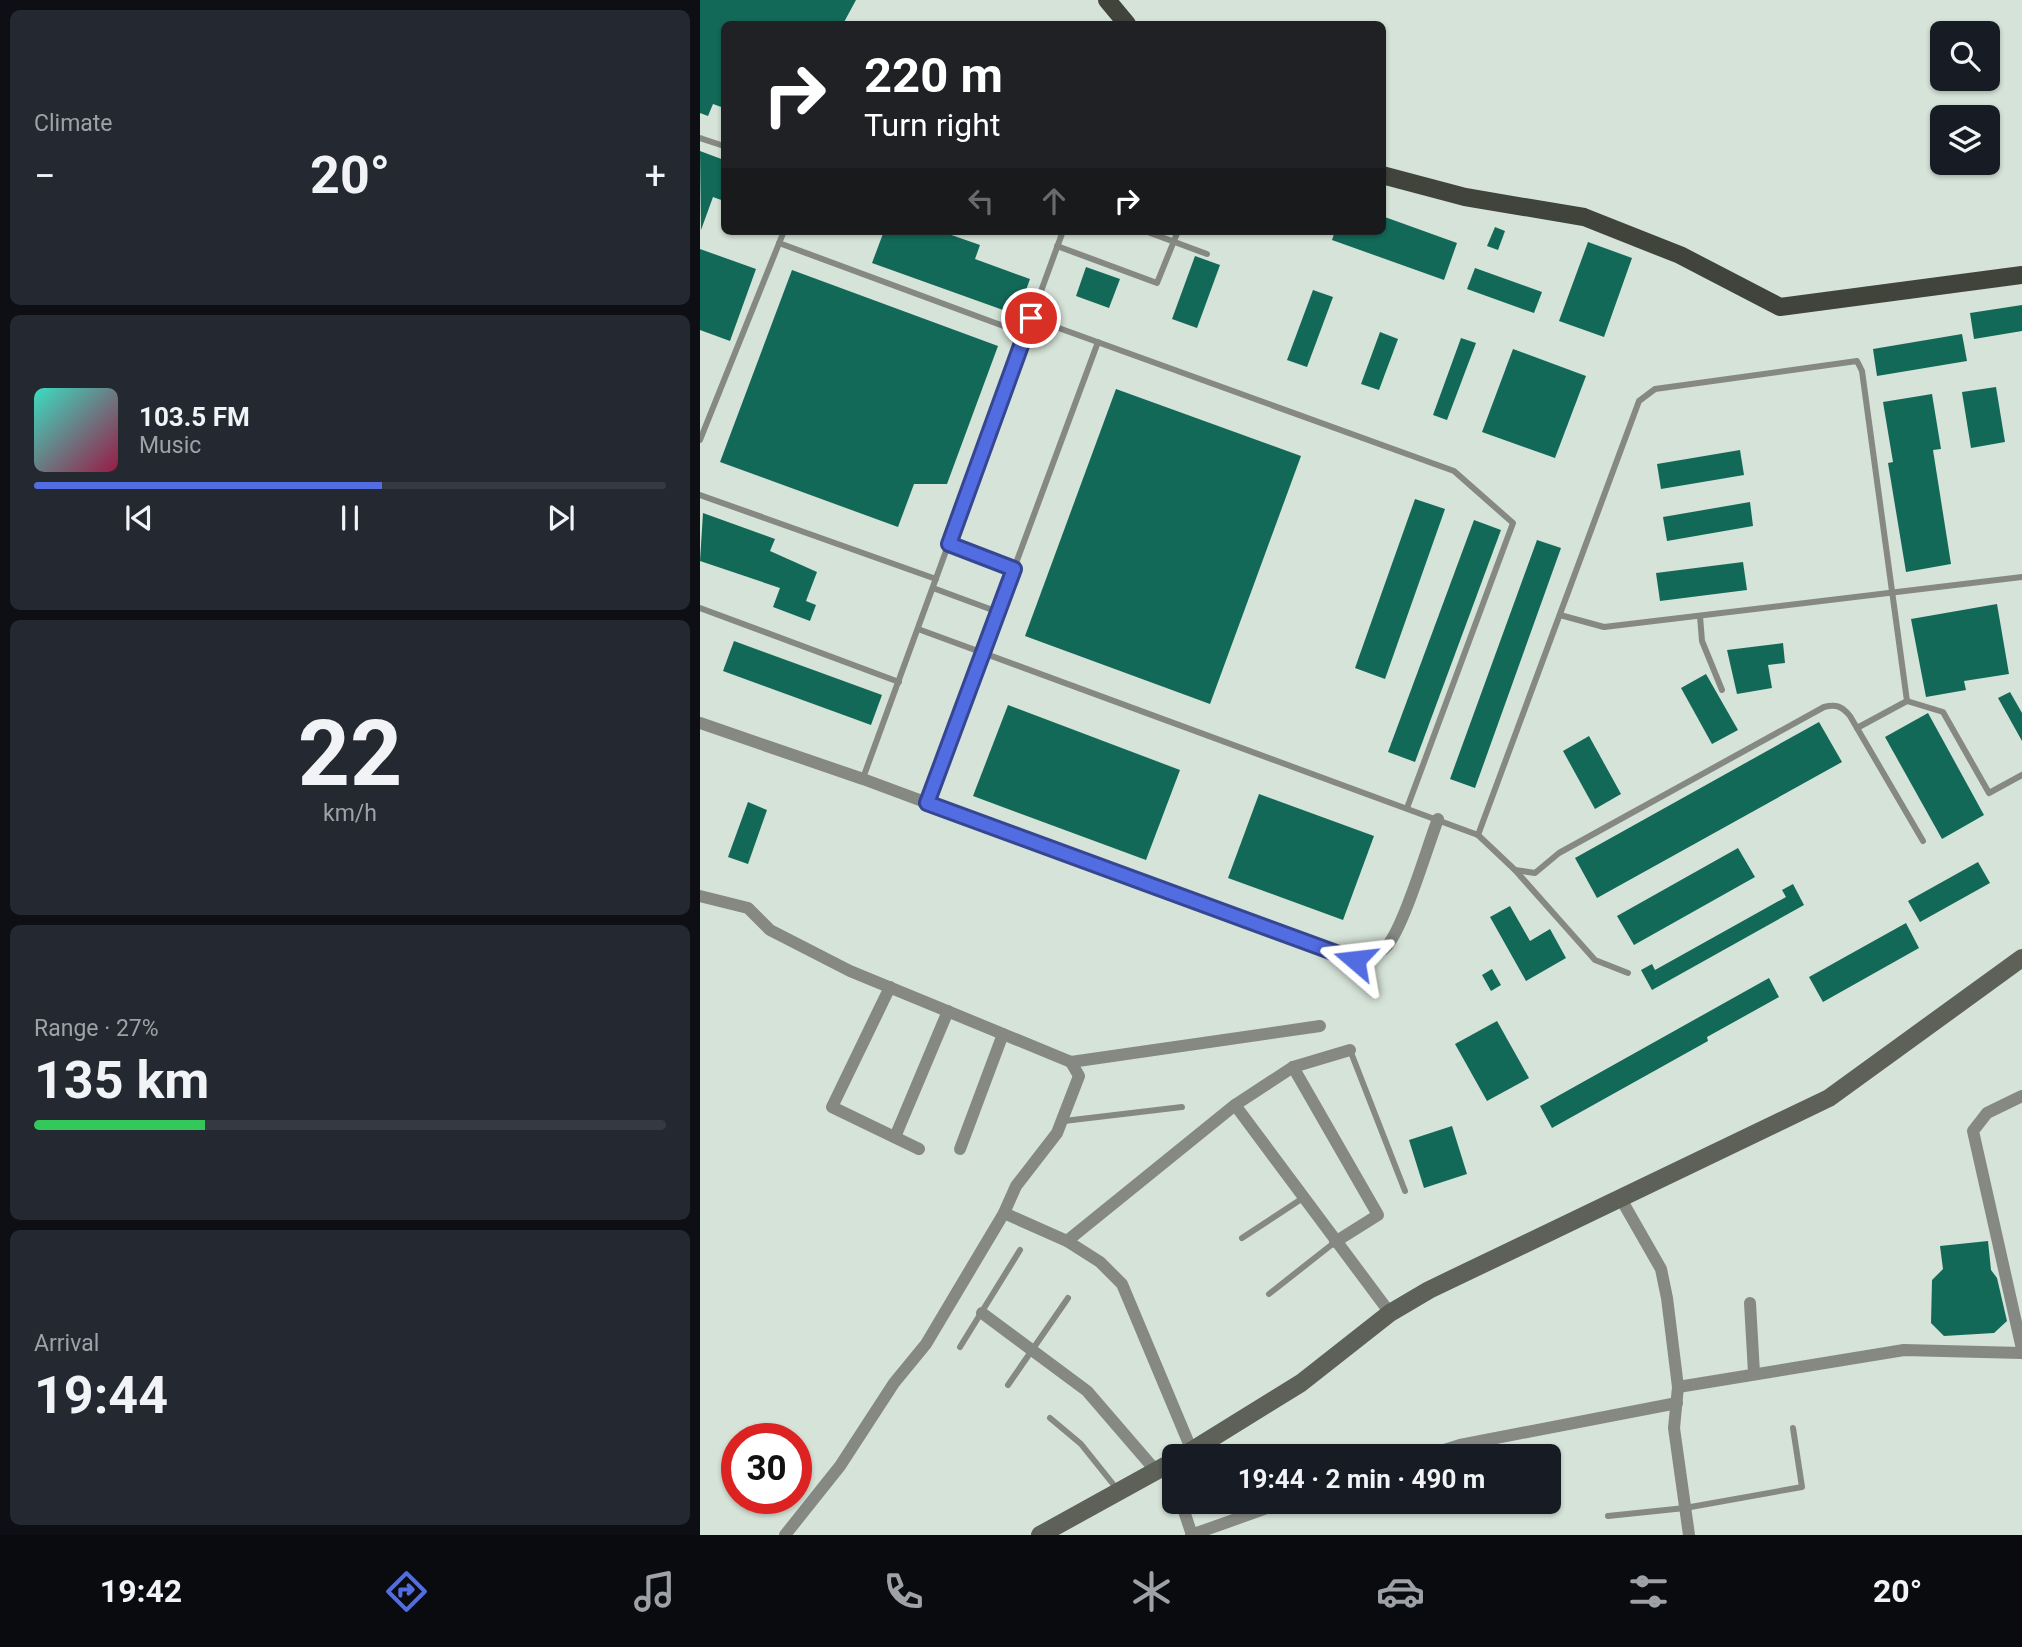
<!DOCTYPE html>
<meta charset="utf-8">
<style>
body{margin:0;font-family:Roboto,sans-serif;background:#242831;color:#f1f3f6;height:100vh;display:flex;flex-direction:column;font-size:26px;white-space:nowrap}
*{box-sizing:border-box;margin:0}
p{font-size:23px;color:#9ea1a6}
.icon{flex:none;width:38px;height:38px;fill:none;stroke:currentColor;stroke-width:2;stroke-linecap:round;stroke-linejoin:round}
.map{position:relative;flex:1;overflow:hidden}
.details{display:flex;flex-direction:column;gap:10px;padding:10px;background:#0d0f14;width:700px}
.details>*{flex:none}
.top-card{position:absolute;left:21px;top:21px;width:665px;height:214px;border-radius:10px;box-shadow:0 2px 5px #0004;background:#202124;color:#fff;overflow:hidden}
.tools{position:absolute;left:1230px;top:21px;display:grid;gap:14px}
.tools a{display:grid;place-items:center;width:70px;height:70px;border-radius:10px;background:#171b24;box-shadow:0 2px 5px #0004;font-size:35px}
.speed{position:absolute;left:21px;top:1423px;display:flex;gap:14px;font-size:35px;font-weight:700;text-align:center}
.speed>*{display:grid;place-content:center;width:91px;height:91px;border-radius:50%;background:#171b24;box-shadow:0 2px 5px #0004;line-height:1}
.speed .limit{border:10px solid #d22;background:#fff;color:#111}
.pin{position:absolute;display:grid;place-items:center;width:60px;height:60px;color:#fff;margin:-30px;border:4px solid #fff;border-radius:50%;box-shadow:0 2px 7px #0007}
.me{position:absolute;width:77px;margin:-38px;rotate:287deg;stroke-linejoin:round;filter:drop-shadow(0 0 5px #0008)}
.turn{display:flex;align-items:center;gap:24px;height:147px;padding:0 28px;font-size:32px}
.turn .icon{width:91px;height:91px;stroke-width:2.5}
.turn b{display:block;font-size:49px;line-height:60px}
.lanes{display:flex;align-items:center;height:66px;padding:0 28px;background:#0003;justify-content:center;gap:35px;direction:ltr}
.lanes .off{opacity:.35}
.big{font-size:52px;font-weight:700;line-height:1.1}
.details .widget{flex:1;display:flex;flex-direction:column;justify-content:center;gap:10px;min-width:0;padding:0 24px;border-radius:10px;background:#242831}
.details .dial{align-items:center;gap:0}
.dial b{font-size:91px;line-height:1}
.song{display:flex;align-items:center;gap:21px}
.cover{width:84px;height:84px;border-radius:10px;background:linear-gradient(135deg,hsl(170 70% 55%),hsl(340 70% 35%))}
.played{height:7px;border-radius:4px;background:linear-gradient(90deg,#526de2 55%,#363941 55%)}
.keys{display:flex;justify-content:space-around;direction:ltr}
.heat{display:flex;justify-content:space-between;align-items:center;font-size:38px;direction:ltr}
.charge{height:10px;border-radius:5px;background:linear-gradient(90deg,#34c759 27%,#363941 0)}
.trip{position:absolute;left:462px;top:1444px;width:399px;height:70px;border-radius:10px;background:#171b24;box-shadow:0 2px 5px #0004;font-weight:700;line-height:70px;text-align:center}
.tabs{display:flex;height:112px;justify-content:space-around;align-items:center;background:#090b0e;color:#9ea1a6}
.tabs .icon{width:49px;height:49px}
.tabs .on{color:#526de2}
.tabs b{font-size:32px;color:#f1f3f6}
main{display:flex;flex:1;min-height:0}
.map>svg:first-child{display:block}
.building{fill:#136958}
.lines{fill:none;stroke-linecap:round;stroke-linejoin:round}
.service{stroke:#868983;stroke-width:6}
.minor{stroke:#868983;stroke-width:12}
.secondary{stroke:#5d6158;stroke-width:18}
.primary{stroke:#40443b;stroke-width:18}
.route-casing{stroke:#354793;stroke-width:18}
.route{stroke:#526de2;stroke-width:12}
</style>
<main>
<section class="details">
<div class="widget"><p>Climate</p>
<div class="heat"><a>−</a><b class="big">20°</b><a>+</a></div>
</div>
<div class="widget">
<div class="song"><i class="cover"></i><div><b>103.5 FM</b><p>Music</p></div></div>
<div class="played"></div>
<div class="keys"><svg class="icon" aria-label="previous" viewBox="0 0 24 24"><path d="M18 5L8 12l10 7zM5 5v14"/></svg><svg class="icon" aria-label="pause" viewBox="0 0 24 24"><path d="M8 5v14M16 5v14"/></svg><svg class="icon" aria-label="next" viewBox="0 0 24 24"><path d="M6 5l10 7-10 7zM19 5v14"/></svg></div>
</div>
<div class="widget dial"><b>22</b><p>km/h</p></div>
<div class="widget"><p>Range · 27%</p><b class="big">135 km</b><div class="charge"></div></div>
<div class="widget"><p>Arrival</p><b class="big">19:44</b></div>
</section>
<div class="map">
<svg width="1322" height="1535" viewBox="0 0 1322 1535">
<rect width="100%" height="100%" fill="#d6e3d8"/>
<g class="building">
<polygon points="0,0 156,0 143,24 24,24 24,108 13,104 8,116 0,113"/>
<polygon points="0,151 24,160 24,201 13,197 1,230"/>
<polygon points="682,216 757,243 744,280 632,240 635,231 682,231"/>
<polygon points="795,227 805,231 798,250 787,246"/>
<polygon points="184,231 240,231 280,245 275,259 330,279 317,315 172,263"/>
<polygon points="888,242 932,258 904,337 859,321"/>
<polygon points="0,249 56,269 30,341 0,330"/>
<polygon points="495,256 520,265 497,328 472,319"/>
<polygon points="386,267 420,279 409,308 376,296"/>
<polygon points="775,268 842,292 834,313 767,289"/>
<polygon points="92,270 298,346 247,484 214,484 198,527 20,462"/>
<polygon points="613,290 633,297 607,367 587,360"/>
<polygon points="1322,305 1322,331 1274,339 1270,313"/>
<polygon points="680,332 698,339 679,390 661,384"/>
<polygon points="1262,334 1267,361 1177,376 1173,349"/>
<polygon points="761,338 776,343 747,420 733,415"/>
<polygon points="813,349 886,376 855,458 782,432"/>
<polygon points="1296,387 1305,442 1271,448 1262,392"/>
<polygon points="416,389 601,456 510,704 325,636"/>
<polygon points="1232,394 1241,449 1233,450 1251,564 1206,572 1188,463 1193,462 1183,402"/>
<polygon points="1040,450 1044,475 961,489 957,464"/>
<polygon points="715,499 745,509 685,679 655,668"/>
<polygon points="1050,502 1053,526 967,541 963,517"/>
<polygon points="3,513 75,539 70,551 117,572 106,601 116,605 110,621 73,607 80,588 0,561"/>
<polygon points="774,520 801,530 715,762 688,752"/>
<polygon points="837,540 861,548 775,788 750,779"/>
<polygon points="1043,562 1047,590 960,601 956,573"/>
<polygon points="1297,604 1309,674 1264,681 1266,690 1226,697 1211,619"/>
<polygon points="34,641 182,695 171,725 23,671"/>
<polygon points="1083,643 1085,663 1068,665 1072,688 1037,694 1027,650"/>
<polygon points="1006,674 1038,730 1012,744 981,688"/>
<polygon points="1310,692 1322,713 1322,741 1298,698"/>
<polygon points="308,705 480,770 446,860 273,796"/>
<polygon points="1228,713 1284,815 1242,839 1185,737"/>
<polygon points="1119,722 1142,762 897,898 875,858"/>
<polygon points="889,736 921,794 895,809 863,751"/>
<polygon points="559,794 674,836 643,920 528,878"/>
<polygon points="48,802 67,810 48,864 28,857"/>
<polygon points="1038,848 1055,877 934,945 917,916"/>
<polygon points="1278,862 1290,883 1220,922 1208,901"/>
<polygon points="1093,884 1104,905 952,990 941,970 952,964 955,970 1086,897 1082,890"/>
<polygon points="810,906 830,941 850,929 866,958 826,981 790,917"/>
<polygon points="1206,923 1219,948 1123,1002 1109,977"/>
<polygon points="792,969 801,985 791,991 782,975"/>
<polygon points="1069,978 1079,997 1007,1037 1008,1041 852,1128 840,1106"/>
<polygon points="797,1021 829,1078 787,1101 755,1044"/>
<polygon points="752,1126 767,1174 724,1188 709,1140"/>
<polygon points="1288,1241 1291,1270 1297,1278 1307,1321 1294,1333 1244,1336 1231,1323 1232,1280 1243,1269 1240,1246"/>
</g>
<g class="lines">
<g class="service">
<polyline points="0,138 24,146"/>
<polyline points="274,231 276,232"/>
<polyline points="445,231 507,254"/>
<polyline points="79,243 325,334"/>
<polyline points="357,246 457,283 478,231"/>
<polyline points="331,318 754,471 813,523 707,808"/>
<polyline points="0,440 84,231"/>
<polyline points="0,495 236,579"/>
<polyline points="249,544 314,569"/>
<polyline points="233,588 298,612"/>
<polyline points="0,608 199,682"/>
<polyline points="860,615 904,627 1322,577"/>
<polyline points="1000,616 1002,641 1022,690"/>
<polyline points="218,629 778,835 939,401 955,389 1157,361 1162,371 1207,701 1157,728"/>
<polyline points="1207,701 1243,712 1289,793 1322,775"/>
<polyline points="163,778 363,231"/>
<polyline points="227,803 398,342"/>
<polyline points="778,835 815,870 895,960 928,973"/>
<path d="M 815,870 L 835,873 L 859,853 L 1124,707 C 1136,704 1142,706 1150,716 L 1223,841"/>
<polyline points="650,1050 705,1191"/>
<polyline points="364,1121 482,1107"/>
<polyline points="542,1238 603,1198"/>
<polyline points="569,1294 635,1242"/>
<polyline points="260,1347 320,1250"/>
<polyline points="308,1385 368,1298"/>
<polyline points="350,1418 381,1444 417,1489"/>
<polyline points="908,1516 985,1508 1102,1487 1093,1428"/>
</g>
<g class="minor">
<path d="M 0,723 L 163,779 L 647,959 C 662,961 677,957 687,946 C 704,926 727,848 738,819"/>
<polyline points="0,896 48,908 70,930 150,971 371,1062 620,1026"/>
<polyline points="190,987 132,1107 219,1149"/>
<polyline points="593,1067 678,1215 635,1242"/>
<polyline points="1322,1096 1287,1113 1273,1131 1322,1349"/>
<polyline points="535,1105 690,1313"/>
<polyline points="195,1137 248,1011"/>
<polyline points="260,1149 303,1034"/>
<polyline points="921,1199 961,1269 967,1298 978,1387 974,1428 989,1535"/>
<polyline points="304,1213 367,1241 400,1262 422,1284 492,1451"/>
<polyline points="367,1241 535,1105 593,1067 650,1050"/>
<polyline points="1050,1303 1054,1373"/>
<polyline points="282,1313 387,1391 456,1471"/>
<polyline points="978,1387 1204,1350 1322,1353"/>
<polyline points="725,1456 760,1445 977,1403"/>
<polyline points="468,1464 474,1483"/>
<polyline points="481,1502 492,1535"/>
<polyline points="85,1535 140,1466 194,1383 226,1344 304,1213 316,1186 357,1133 379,1076 371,1062"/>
<polyline points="491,1535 584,1502"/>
</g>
<g class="secondary">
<polyline points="483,1456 601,1383 690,1313 729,1290 1129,1098 1322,958"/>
<polyline points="340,1535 474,1461"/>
</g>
<g class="primary">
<polyline points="407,0 427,24"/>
<polyline points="682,175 765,197 884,217 980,255 1080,307 1322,275"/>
</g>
</g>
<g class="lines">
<defs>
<polyline id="route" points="331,318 249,544 314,569 227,803 655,960"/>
</defs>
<use href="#route" class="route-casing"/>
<use href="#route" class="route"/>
</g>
</svg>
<div class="tools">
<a><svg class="icon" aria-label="search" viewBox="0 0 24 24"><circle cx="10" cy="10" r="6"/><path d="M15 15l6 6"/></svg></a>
<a><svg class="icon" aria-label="layers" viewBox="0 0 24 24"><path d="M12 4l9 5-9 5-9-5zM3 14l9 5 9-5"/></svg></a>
</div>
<div class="speed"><div class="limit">30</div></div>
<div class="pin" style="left:331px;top:318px;background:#d93025"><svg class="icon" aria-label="arrive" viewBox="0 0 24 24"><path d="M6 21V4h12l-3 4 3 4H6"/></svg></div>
<svg class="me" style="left:655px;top:960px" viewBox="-20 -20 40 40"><path d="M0-17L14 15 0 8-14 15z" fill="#526de2" stroke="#fff" stroke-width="4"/></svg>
<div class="trip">19:44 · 2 min · 490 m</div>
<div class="top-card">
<div class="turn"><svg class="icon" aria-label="right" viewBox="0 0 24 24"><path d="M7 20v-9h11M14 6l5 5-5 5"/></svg><div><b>220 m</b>Turn right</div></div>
<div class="lanes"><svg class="icon off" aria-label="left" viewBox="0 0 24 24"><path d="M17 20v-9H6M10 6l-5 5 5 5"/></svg><svg class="icon off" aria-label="ahead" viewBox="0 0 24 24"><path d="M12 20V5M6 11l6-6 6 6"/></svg><svg class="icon" aria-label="right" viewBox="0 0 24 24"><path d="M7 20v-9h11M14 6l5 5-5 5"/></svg></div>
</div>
</div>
</main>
<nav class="tabs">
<b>19:42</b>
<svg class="icon on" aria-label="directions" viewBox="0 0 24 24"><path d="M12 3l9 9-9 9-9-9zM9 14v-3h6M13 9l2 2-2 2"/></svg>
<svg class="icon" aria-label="music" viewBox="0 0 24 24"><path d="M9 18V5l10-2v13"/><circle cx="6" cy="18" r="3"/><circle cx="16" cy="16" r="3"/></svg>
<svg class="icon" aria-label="phone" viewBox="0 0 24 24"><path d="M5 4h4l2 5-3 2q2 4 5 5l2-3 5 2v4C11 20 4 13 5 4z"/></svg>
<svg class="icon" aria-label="climate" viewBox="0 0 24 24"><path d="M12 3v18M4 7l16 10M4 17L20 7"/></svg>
<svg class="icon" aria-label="car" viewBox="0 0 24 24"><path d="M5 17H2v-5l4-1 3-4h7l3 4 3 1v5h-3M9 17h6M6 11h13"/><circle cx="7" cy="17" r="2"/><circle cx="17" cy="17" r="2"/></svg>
<svg class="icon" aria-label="filters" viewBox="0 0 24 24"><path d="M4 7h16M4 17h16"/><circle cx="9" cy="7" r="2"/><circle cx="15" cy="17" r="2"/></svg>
<b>20°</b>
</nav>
